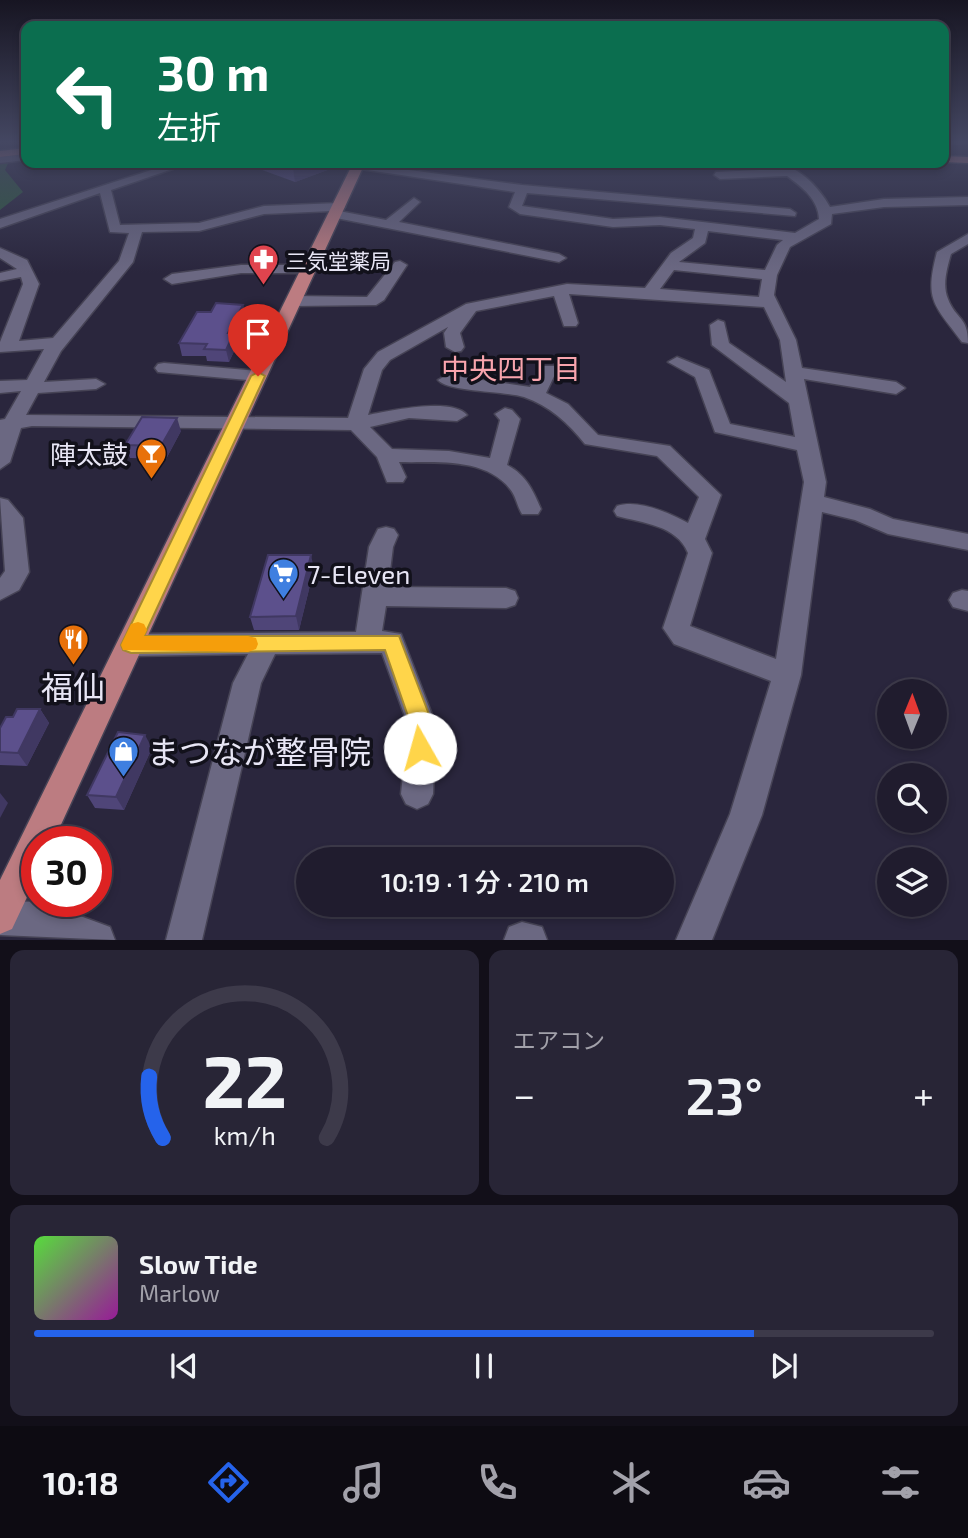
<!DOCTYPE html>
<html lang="ja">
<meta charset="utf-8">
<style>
body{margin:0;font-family:"Exo 2","Noto Sans JP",sans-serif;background:#282536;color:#f1f3f6;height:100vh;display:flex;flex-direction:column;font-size:26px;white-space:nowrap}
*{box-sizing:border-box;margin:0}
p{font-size:23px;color:#a2a1aa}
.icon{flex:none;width:38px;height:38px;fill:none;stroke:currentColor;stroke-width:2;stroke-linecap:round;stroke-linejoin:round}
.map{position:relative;height:940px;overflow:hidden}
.panel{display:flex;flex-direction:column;gap:10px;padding:10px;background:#120f19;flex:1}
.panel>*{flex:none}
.hud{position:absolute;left:21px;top:21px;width:928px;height:147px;border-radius:14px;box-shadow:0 4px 10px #0003,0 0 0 2px #3d3a4a;background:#0b6e4f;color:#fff;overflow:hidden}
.needle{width:46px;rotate:1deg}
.controls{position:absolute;left:877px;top:679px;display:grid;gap:14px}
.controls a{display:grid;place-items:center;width:70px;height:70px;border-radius:50%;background:#201c2e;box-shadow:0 4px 10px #0003,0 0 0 2px #3d3a4a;font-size:35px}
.speed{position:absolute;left:21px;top:826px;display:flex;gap:14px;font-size:35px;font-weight:700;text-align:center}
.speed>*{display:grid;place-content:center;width:91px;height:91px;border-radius:50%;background:#201c2e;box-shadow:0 4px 10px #0003,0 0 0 2px #3d3a4a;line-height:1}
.speed .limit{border:10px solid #d22;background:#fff;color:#111}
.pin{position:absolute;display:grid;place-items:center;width:60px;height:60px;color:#fff;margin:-72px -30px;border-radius:50% 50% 50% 0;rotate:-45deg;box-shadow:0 0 7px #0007}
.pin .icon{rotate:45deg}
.me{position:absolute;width:77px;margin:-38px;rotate:353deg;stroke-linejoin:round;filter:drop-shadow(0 0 5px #0008)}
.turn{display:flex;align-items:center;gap:24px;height:147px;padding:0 21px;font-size:32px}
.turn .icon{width:91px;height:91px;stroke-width:2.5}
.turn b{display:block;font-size:49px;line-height:60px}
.big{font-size:52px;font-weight:600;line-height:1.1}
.panel .tile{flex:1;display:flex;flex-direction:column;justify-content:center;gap:10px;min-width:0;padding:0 24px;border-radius:14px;background:#282536}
.panel .dial{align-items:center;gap:0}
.dial svg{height:182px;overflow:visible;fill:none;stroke:#3d3a4a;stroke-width:7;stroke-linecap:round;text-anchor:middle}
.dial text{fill:#f1f3f6;stroke:none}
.song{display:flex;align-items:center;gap:21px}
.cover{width:84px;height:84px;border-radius:10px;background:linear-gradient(135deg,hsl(110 70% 55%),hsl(300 70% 35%))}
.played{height:7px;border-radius:4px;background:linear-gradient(90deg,#2563eb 80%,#3d3a4a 80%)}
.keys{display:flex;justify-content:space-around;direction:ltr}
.heat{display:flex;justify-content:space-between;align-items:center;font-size:38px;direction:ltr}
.panel .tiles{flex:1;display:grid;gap:10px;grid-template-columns:1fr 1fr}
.tile:last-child{grid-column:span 2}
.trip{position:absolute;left:296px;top:847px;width:378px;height:70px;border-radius:35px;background:#201c2e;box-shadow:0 4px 10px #0003,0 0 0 2px #3d3a4a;font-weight:600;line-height:70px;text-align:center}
.dock{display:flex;height:112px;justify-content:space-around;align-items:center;background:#0d0b12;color:#a2a1aa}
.dock .icon{width:49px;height:49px}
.dock .on{color:#2563eb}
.dock b{font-size:32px;color:#f1f3f6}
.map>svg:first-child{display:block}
.green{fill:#2e5a3d}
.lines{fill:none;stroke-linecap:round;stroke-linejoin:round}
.minor-casing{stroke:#464355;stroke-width:3}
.major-casing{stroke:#464355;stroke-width:3}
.minor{fill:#6b6882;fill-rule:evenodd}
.major{fill:#bc7c81;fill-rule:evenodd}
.wall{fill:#4f4578}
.shaded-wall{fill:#403862}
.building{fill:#5c508c;stroke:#403862;stroke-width:2}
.route{fill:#ffd54a;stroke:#a68a30;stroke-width:2}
.slow{fill:#f59e0b}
.labels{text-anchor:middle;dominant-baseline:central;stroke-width:7;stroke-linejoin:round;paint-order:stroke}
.far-poi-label{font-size:21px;fill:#e8e6f5;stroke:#12111b;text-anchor:start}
.poi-label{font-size:26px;fill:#e8e6f5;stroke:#12111b;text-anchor:end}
.neighbourhood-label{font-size:28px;fill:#f8a4ad;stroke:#12111b}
.near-poi-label{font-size:32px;fill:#e8e6f5;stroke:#12111b}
</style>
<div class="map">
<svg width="968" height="940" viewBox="0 0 968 940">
<rect width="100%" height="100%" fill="#2a263d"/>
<polygon class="green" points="0,161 9,161 5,170 23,192 0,210"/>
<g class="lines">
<defs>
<g id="minor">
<polygon points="26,154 26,160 0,163 0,157"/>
<path d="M 173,163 L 190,163 L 111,190 L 120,225 L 199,223 L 264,206 L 339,203 L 345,207 L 339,211 L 386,220 L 414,198 L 420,202 L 399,222 L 559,254 L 566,258 L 559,262 L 331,217 L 332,211 L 264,214 L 199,231 L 142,232 L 133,262 L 61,351 L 44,382 L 96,379 L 105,384 L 96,389 L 38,393 L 26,415 L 348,418 L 364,369 L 378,352 L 466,304 L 567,284 L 645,288 L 671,253 L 693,238 L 695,229 L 660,225 L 613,227 L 520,214 L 509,207 L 515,192 L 354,168 L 352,166 L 357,163 L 522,185 L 790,209 L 796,213 L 795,216 L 527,193 L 522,206 L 613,219 L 660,217 L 795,233 L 819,219 C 818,199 802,187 787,176 L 720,179 L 714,175 L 716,172 L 779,169 L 773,163 C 796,163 819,187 830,207 L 884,199 L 968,197 L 968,205 L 884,207 L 832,214 L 831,224 L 790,247 L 777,275 L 774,295 L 796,340 L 802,368 L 896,382 L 905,388 L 896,394 L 804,379 L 826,482 L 824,497 L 870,509 L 893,519 L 968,534 L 968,550 L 888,534 L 855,520 L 822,512 L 801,675 L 762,815 L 712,940 L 676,940 L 730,814 L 771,681 L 674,644 L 663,628 L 688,553 C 677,525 642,523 617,516 L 614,511 L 617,506 C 639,499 669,513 688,523 L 699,497 L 657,456 L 585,444 C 568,423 550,406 524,397 C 505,391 448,392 438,380 L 447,375 L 530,387 L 542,366 L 554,366 L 557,370 L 546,393 L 568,404 L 598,435 L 670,446 L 721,495 L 705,539 L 712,553 L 690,626 L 776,659 L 804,482 L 797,450 L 715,432 L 695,377 L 668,362 L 677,357 L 709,370 L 730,424 L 795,437 L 789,403 L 712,345 L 710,325 L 718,320 L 724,322 L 729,343 L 786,382 L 780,340 L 764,307 L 569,294 L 578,323 L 576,326 L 564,326 L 554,296 L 476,311 L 460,333 L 464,347 L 461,351 L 455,352 L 446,347 L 444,333 L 448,327 L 390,360 L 382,370 L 368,415 C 389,411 452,397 467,415 L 457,421 L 409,418 L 370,427 L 392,449 L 449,451 L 490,458 L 500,420 L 495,414 L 505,408 L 512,410 L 520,419 L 507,465 C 526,475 533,490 541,509 L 538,514 L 522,514 C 517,506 516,496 510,489 C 485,457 435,463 399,462 L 406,477 L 403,482 L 387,482 L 377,457 L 351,430 L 32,426 L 21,428 L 10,462 L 0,469 L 0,420 L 5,419 L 21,391 L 0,393 L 0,381 L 27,380 L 44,349 L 0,352 L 0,342 L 23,284 L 21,277 L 0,281 L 0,273 L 17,269 L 0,258 L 0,248 L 27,260 L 39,284 L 19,341 L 53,338 L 119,261 L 129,233 L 110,232 L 100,193 L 0,228 L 0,219 ZM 708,231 L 783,240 L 777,245 L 765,270 L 679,262 L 705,243 ZM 674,270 L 762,279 L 759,297 L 660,289 Z"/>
<path d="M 968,234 L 968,244 L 951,254 C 947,268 942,285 948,299 C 956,320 968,316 968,343 L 962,342 C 934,304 924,301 937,252 Z"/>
<polygon points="400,261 407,265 384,300 376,305 294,306 286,301 294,296 367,297 395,262"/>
<polygon points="241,265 309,265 316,269 309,273 241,273 172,284 164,279 172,274"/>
<polygon points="164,363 258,371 267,376 258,381 158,372 155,368 158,364"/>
<polygon points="0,498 8,500 23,518 29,572 19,590 0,600 0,578 5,571"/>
<polygon points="386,527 394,529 398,535 393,547 388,587 506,588 515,591 518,598 515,605 506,608 386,606 382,631 401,634 436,725 433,794 428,804 417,809 406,804 401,794 408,725 382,653 275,654 261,683 202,940 166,940 233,683 248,654 131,656 122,653 118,645 122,637 131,634 356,632 369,547 378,529"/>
<polygon points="962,590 968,591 968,611 953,607 949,600 953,593"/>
<polygon points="0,901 42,902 110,927 115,940 0,935"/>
<polygon points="522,922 542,927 547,940 504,940 509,927"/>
</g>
<g id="major">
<polygon points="26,148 26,154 0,157 0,151"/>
<polygon points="943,156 968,157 968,163 943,162"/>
<polygon points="353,163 365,163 53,842 37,842 37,876 12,929 0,934 0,880"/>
</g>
</defs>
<use href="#minor" class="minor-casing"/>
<use href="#major" class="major-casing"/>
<use href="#minor" class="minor"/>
<use href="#major" class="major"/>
</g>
<g class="wall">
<polygon points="943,142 968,142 960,145 943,144"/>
<polygon points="253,163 333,163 330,169 295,182 254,167"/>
<polygon points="243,305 246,317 235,337 237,345 229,362 207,361 206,356 182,356 179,343 211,312"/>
<polygon points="181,431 166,459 130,458 125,445"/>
<polygon points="314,569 299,630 254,630 250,617"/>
<polygon points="40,709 49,723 27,766 0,765 0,728 13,717"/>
<polygon points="152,748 124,810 95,808 87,795"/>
</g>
<g class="shaded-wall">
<polygon points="961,142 968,142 968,144 960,145"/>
<polygon points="306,163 333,163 330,169 295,182 293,168"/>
<polygon points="243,305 246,317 235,337 237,345 229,362 226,350 228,333"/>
<polygon points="177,418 181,431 166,459 161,446"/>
<polygon points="311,555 314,569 299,630 296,616"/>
<polygon points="40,709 49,723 27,766 18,753"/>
<polygon points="145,735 152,748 124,810 116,797"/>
<polygon points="0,793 8,803 0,818"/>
</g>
<g class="building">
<polygon points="279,163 306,163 293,168"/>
<polygon points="216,303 243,305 228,333 234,333 226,350 204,349 207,344 179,343 197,312 211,312"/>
<polygon points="142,417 177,418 161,446 125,445"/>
<polygon points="268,555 311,555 296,616 250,617"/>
<polygon points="17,709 40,709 18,753 0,752 0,728 6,717 13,717"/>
<polygon points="118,732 145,735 116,797 87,795"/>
</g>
<linearGradient id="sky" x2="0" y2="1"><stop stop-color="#171522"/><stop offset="0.52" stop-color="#444762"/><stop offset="1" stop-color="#444762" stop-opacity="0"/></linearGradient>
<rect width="968" height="273" fill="url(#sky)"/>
<polygon class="route" points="258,372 265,376 144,636 399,636 433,725 428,755 420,758 412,755 409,748 411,725 385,650 131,653 123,650 121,645 251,376"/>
<polygon class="slow" points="138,622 144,624 147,630 144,636 248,636 256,638 258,644 256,649 248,652 123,650 121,645 131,624"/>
<defs>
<symbol id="pharmacy-pin" viewBox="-11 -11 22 30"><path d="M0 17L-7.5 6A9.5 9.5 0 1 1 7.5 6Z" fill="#e0444e" stroke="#12111b"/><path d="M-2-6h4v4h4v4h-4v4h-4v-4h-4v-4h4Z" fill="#fff"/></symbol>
<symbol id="bar-pin" viewBox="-11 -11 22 30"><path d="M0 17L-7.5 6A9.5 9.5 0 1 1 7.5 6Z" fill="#e8710a" stroke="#12111b"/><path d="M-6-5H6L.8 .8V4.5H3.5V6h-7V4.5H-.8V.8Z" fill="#fff"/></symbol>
<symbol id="supermarket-pin" viewBox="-11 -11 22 30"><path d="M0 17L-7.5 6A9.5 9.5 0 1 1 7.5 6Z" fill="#3f7fe0" stroke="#12111b"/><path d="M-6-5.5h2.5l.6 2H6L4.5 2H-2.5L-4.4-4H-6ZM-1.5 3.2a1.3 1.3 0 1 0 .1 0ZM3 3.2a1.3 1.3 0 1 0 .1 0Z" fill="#fff"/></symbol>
<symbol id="restaurant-pin" viewBox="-11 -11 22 30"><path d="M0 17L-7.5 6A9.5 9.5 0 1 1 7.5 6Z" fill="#e8710a" stroke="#12111b"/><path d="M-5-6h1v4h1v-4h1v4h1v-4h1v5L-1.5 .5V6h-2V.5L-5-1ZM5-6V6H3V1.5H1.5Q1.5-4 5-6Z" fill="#fff"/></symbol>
<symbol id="shop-pin" viewBox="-11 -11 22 30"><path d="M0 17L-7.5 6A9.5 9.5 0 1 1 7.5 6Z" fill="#3f7fe0" stroke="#12111b"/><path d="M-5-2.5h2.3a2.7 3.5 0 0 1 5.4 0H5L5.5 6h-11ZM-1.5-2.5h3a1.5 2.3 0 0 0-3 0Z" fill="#fff"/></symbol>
</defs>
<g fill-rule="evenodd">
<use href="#pharmacy-pin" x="246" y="242" width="35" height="47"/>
<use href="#bar-pin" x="134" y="436" width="35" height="47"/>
<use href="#supermarket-pin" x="266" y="556" width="35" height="47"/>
<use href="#restaurant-pin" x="56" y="622" width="35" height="47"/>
<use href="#shop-pin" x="106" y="734" width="35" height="47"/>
</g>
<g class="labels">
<g class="far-poi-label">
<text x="286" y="260">三気堂薬局</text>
</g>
<g class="poi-label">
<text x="128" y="453">陣太鼓</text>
<text x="307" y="573" text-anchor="start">7-Eleven</text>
</g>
<g class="neighbourhood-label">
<text x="511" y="368">中央四丁目</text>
</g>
<g class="near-poi-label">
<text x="73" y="686">福仙</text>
<text x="147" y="751" text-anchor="start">まつなが整骨院</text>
</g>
</g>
</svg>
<div class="controls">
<a><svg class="needle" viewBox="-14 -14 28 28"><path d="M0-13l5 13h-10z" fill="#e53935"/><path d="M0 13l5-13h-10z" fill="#a2a1aa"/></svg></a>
<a><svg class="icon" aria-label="search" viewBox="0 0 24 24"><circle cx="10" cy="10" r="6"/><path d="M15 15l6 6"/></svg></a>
<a><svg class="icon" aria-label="layers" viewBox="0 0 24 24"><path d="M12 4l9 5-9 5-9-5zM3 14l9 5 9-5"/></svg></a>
</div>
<div class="speed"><div class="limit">30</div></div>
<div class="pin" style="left:258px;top:376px;background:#d93025"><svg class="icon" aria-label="arrive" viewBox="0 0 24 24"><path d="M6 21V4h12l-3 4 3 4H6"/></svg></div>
<svg class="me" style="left:420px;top:748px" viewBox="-20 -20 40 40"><circle r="19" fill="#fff"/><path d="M0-13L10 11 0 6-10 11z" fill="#ffd54a"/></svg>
<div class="trip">10:19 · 1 分 · 210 m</div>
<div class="hud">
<div class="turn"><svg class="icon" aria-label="left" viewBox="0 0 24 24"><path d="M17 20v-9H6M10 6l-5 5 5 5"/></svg><div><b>30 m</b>左折</div></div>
</div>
</div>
<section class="panel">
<div class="tiles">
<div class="tile dial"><svg viewBox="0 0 100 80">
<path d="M14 69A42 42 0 1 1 86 69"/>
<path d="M14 69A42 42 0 0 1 8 42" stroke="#2563eb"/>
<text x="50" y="56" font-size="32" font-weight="700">22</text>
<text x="50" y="72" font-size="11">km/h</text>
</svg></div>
<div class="tile"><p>エアコン</p>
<div class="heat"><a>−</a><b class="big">23°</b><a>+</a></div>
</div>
<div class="tile">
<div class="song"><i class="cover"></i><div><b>Slow Tide</b><p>Marlow</p></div></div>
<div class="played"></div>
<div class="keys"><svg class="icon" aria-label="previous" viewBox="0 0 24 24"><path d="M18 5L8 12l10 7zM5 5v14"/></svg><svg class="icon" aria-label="pause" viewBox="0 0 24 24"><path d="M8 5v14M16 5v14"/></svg><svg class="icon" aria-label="next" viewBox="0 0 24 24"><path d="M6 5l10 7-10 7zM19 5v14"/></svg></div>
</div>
</div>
</section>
<nav class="dock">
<b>10:18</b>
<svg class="icon on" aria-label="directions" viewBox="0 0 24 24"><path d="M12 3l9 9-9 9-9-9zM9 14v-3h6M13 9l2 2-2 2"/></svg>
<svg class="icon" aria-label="music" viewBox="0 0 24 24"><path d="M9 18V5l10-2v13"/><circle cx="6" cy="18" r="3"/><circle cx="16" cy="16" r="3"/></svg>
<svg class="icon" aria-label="phone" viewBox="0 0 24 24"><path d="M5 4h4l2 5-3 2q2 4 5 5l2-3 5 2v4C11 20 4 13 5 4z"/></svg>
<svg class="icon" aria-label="climate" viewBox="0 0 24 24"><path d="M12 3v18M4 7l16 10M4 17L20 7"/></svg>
<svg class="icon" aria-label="car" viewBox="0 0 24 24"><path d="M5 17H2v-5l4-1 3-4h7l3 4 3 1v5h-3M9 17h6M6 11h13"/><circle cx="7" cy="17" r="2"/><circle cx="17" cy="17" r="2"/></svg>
<svg class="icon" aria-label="filters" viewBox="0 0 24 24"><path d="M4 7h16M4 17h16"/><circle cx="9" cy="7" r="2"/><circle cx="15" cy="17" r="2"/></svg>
</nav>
